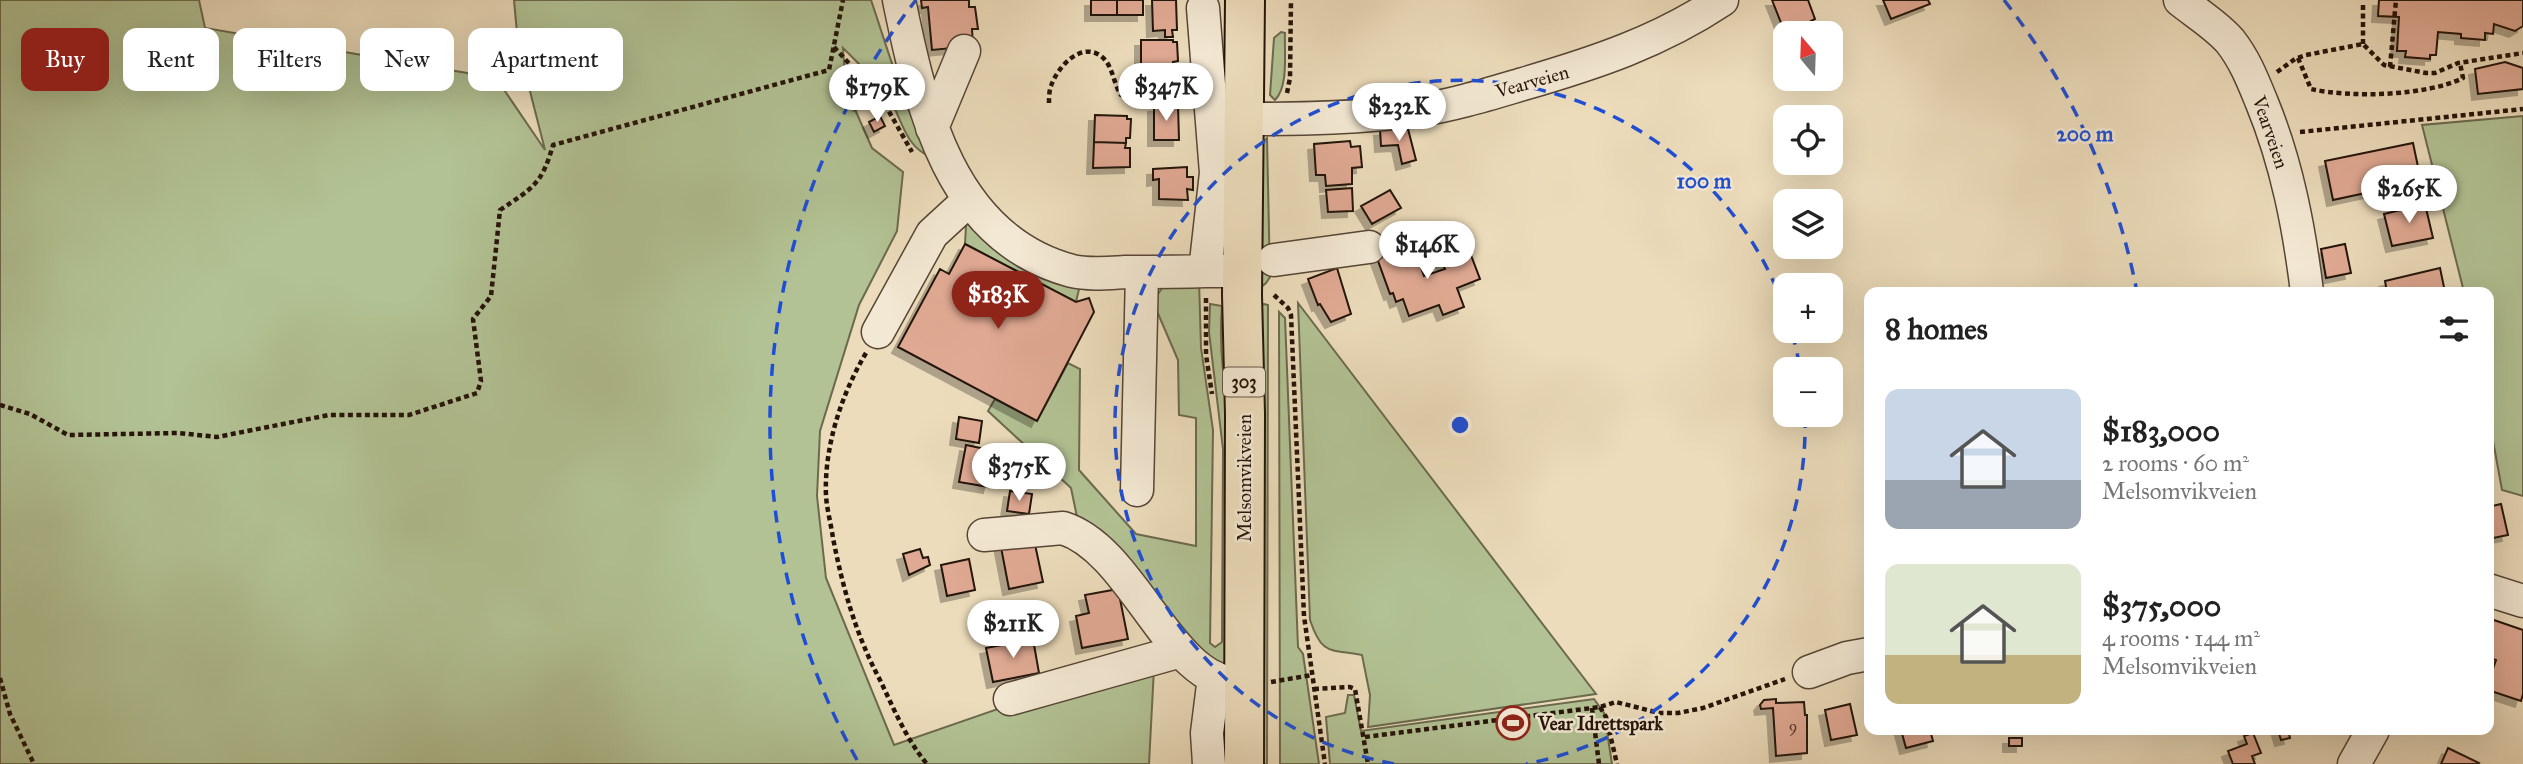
<!DOCTYPE html>
<html lang="en">
<head>
<meta charset="utf-8">
<style>
	:root { --surface:#fff; --page:#f2f2f2; --text:#222; --muted:#767676; --accent:#8f2418 }
	body { margin:0; font-family:"IM FELL Great Primer",serif; background:var(--page); color:var(--text); height:100vh; display:flex; flex-direction:column; font-size:26px; white-space:nowrap }
	* { box-sizing:border-box; margin:0 }
	p { font-size:23px; color:var(--muted) }
	.icon { flex:none; width:38px; height:38px; fill:none; stroke:currentColor; stroke-width:2; stroke-linecap:round; stroke-linejoin:round }
	.map { position:relative; flex:1; overflow:hidden }
	.side { position:absolute; left:1864px; top:287px; width:630px; height:448px; display:flex; flex-direction:column; background:var(--surface); border-radius:14px; box-shadow:0 7px 28px #0002 }
	.side>* { flex:none }
	.top-card { position:absolute; left:21px; top:28px; width:665px; height:63px; display:flex; gap:14px }
	.needle { width:46px; rotate:341deg }
	.controls { position:absolute; left:1773px; top:21px; display:grid; gap:14px }
	.controls a { display:grid; place-items:center; width:70px; height:70px; border-radius:14px; background:var(--surface); box-shadow:0 7px 28px #0002; font-size:35px }
	.price { position:absolute; translate:-50% -60px; padding:0 16px; border-radius:24px; background:#fff; color:#222; font-size:23px; line-height:46px; filter:drop-shadow(0 2px 4px #0008) }
	.price::after { content:''; position:absolute; left:50%; top:42px; width:21px; height:16px; margin-left:-10px; background:inherit; clip-path:polygon(0 0,100% 0,50% 100%) }
	.price.selected { background:var(--accent); color:#fff }
	ul { padding:0; list-style:none }
	li { display:flex; align-items:center; gap:21px; height:175px; padding:0 21px }
	li span { display:grid; place-items:center; flex:none; width:196px; height:140px; border-radius:14px; color:#555 }
	li>.icon { margin-inline-start:auto }
	span .icon { width:84px; height:84px; fill:#fffc; stroke-width:1 }
	li b { font-size:30px }
	h2 { display:flex; justify-content:space-between; align-items:center; height:84px; padding:0 21px; font-size:30px }
	.pill { padding:0 24px; border-radius:14px; background:var(--surface); box-shadow:0 7px 28px #0002; font-size:24px; line-height:63px }
	.pill.selected { background:var(--accent); color:#fff }
	.map>svg:first-child { display:block }
	.green { fill:#b2c294; stroke:#6b6a4e; stroke-width:2 }
	.building { fill:#e0a993; stroke:#241309; stroke-width:2; filter:url(#shadow) }
	.lines { fill:none; stroke-linecap:round; stroke-linejoin:round }
	.minor-casing { stroke:#564536; stroke-width:35 }
	.major-casing { stroke:#241309; stroke-width:42 }
	.path { stroke:#241309; stroke-width:4.5; stroke-dasharray:5 3.5; stroke-linecap:butt }
	.minor { stroke:#f3e8d3; stroke-width:32 }
	.major { stroke:#ecdcbb; stroke-width:38 }
	.ring { fill:none; stroke:#1d4ed8; stroke-width:3.5; stroke-dasharray:12 9 }
	.labels { text-anchor:middle; stroke-width:5; stroke-linejoin:round; paint-order:stroke }
	.number-label { font-size:16px; fill:#53382c }
	.shield { fill:#f3e8d3; stroke:#625346; stroke-width:2 }
	.shield-label { font-size:18px; font-weight:bold; fill:#241309 }
	.street-label { font-size:19px; fill:#241309; stroke:#f3e8d3 }
	.poi-label { font-size:19px; font-weight:bold; fill:#241309; stroke:#f3e8d3; text-anchor:start }
	.centre { fill:#1d4ed8; stroke:#f3e8d3; stroke-width:3.5 }
	.ring-label { font-size:21px; text-anchor:middle; font-weight:bold; fill:#1d4ed8; stroke:#f3e8d3; stroke-width:5; stroke-linejoin:round; paint-order:stroke }
</style>
</head>
<body>
<div class="map">
<svg width="2523" height="764" viewBox="0 0 2523 764">
	<defs>
		<filter id="shadow"><feDropShadow dx="-6" dy="6" stdDeviation="0" flood-color="#0004"/></filter>
	</defs>
	<rect width="100%" height="100%" fill="#ecdcbb"/>
	<filter id="stains"><feTurbulence type="fractalNoise" baseFrequency=".00286" numOctaves="4"/><feColorMatrix values="0 0 0 0 .2 0 0 0 0 .09 0 0 0 0 .02 0 0 0 .5 -.17"/></filter>
	<radialGradient id="worn" r=".72"><stop offset=".6" stop-color="#630" stop-opacity="0"/><stop offset="1" stop-color="#630" stop-opacity=".3"/></radialGradient>
	<path class="green" d="M0 0H199L205 28 496 78 545 150 518 44 514 0H871C889 53 904 108 931 157 906 147 903 123 891 101 881 85 857 62 843 48L846 89 872 148 903 172 897 231 859 305 820 431 817 496 826 578 894 745 1041 694 1154 668 1149 764H0Z
		M1281 32 1285 33C1284 52 1289 86 1275 100L1270 95 1274 38Z
		M2523 116V496L2502 490 2489 419 2488 292H2464L2422 125Z
		M1267 138 1270 277 1266 283 1260 288V145Z
		M969 223H974L1080 285 1076 302 965 244 966 225Z
		M1199 280 1201 348 1213 430 1210 643 1215 647 1222 642 1223 449 1209 332 1210 304 1222 306C1219 342 1222 374 1229 410L1231 664 1212 668 1174 629 1077 517 1071 488 988 411 995 399 1037 421 1068 363 1080 369 1079 470 1136 534 1196 546V418L1179 415 1178 360 1153 302 1162 288Z
		M1298 303 1596 694 1368 727 1370 695 1362 655C1330 649 1322 656 1310 620Z
		M1264 304 1268 305 1267 764H1256L1258 305Z
		M1279 312 1285 318 1298 647 1303 654 1319 764H1280Z
		M1348 695H1354L1361 731 1594 699 1604 713 1612 764H1330L1326 717 1345 713Z"/>
	<path class="building" d="M921 0H969V7H975L978 29H972L973 46 932 50 928 7 922 8Z
		M1091 0H1117V15H1091Z
		M1117 0H1143V15H1117Z
		M1152 0H1176L1177 30H1172L1173 37H1165V30L1153 31Z
		M1772 0H1808L1815 19 1811 21 1812 22 1785 33Z
		M1883 0H1928L1930 4 1891 19Z
		M2379 0H2523V26L2515 31 2494 24 2493 34 2485 33V40L2461 38V34L2438 32 2436 55H2430V59L2405 57 2406 51H2397L2399 17 2378 16Z
		M1141 40H1173V42H1177L1178 61 1173 62V66H1141Z
		M2505 62 2523 68V89L2478 94 2475 69Z
		M1141 66H1173V71H1177L1178 90H1173V92L1141 93Z
		M867 89 871 101 859 105 854 93Z
		M1178 105 1179 140H1154V106Z
		M1095 115 1127 116V119H1131L1130 138H1126V143L1094 142Z
		M880 116 885 126 874 132 869 122Z
		M1408 129 1416 160 1402 164 1398 145 1381 146 1380 130Z
		M1350 141 1351 147 1360 146 1362 167 1352 168V184L1326 186 1325 175H1316L1314 144Z
		M1094 142 1126 143 1125 148H1130V167L1093 168Z
		M2413 143 2421 181 2333 200 2325 161Z
		M1187 167V177H1193V190L1187 189 1188 200 1159 199V179L1153 180V169Z
		M1352 188 1353 211 1328 212 1326 190Z
		M1390 190 1401 208 1372 224 1361 206Z
		M2425 204 2433 238 2392 246 2384 214Z
		M965 244 1076 302 1089 298 1094 312 1037 421 898 347 940 269 949 274Z
		M2345 244 2351 273 2326 278 2321 249Z
		M1414 248 1424 276 1445 269 1442 262 1469 250 1480 279 1457 288 1464 307 1443 315 1439 305 1409 316 1403 299 1396 302 1393 293 1390 294 1377 258 1401 250 1402 253Z
		M1337 268 1351 314 1331 322 1320 304 1318 305 1308 279Z
		M2440 268 2445 292H2387L2385 281Z
		M959 417 982 421 979 443 956 439Z
		M966 445 995 451 993 460 1000 461 998 474 992 473 989 487 959 482Z
		M1010 491 1032 494 1029 514 1007 511Z
		M2501 504 2508 535 2488 539V507Z
		M1033 535 1043 582 1009 589 1000 542Z
		M920 549 923 558 928 557 930 565 909 575 903 554Z
		M969 559 975 590 947 596 941 565Z
		M1118 589 1128 639 1082 648 1076 616 1089 613 1085 595Z
		M2488 618 2523 630V694L2521 701 2488 690V683L2496 660 2488 657Z
		M1033 639 1039 673 993 682 986 648Z
		M1776 699V703L1804 702 1805 715H1807V753L1776 756 1773 708 1761 709 1760 705 1764 700Z
		M1850 704 1857 735 1831 740 1825 710Z
		M1901 730H1930L1933 741 1906 748Z
		M2278 730H2288L2290 738 2281 740Z
		M2253 733 2261 753 2252 756 2255 764H2233L2228 751 2247 744 2244 736Z
		M2009 738H2022V746H2009Z
		M2448 748 2479 763 2478 764H2441Z"/>
	<g class="lines">
		<defs>
			<path id="minor" d="M899 0C921 107 950 239 1072 271 1089 275 1108 273 1125 272 1152 272 1179 272 1205 271
				M2180 0C2196 13 2216 25 2230 41 2245 60 2253 81 2262 103 2287 164 2299 227 2307 292
				M1203 8 1216 173 1205 271H1227
				M1245 119C1303 119 1362 118 1420 110 1454 105 1489 94 1523 84 1595 63 1659 42 1722 0
				M932 128 964 51
				M1274 260 1369 247
				M878 332 932 234 969 200
				M1137 490 1142 272
				M984 535 1063 528C1135 551 1169 685 1242 684
				M2488 590 2523 601
				M1809 672 1847 658 1869 654
				M1010 699 1181 651
				M1209 764 1207 733 1214 677
				M2354 764 2373 730"/>
			<path id="major" d="M1244 764 1245 414 1242 295 1245 0"/>
		</defs>
		<use href="#minor" class="minor-casing"/>
		<use href="#major" class="major-casing"/>
		<path class="path" d="M2363 44V3
			M834 47 883 101 912 152
			M2298 58 2311 89C2351 98 2426 96 2463 78L2460 63
			M2390 67 2396 0
			M2277 72 2295 59 2306 55 2363 44 2384 65 2426 73H2435L2458 63 2523 53
			M1287 93 1290 78 1291 0
			M1049 103C1049 98 1049 91 1051 86 1057 68 1080 41 1101 56 1113 65 1113 83 1121 95L1158 96 1167 101H1185
			M2300 132 2523 109
			M1274 295 1288 308 1291 315 1304 616 1325 764
			M1206 298V355L1212 394
			M866 353C841 395 824 447 826 496 827 510 831 524 833 538 843 589 856 635 880 680 894 709 906 739 927 764
			M0 405 30 414 68 435 178 433 217 437 329 415H409L477 393 481 381 473 319 491 296 500 210C533 188 542 184 553 145L829 70 843 0
			M0 678 10 714 34 764
			M1271 682 1312 675
			M1314 689 1350 687 1355 689 1368 764
			M1600 707 1606 717 1617 764
			M1592 708 1599 764
			M1365 737 1600 707 1616 702 1659 713H1678L1703 708 1785 679"/>
		<use href="#minor" class="minor"/>
		<use href="#major" class="major"/>
	</g>
	<g class="ring">
		<path d="M1394 764A345 345 0 1 1 1784 307M1792 333A345 345 0 0 1 1800 368M1805 416A345 345 0 0 1 1526 764"/>
		<path d="M857 760A690 690 0 0 1 916 0M2004 0A690 690 0 0 1 2136 287"/>
	</g>
	<defs>
		<symbol id="stadium-ring" viewBox="-11 -11 22 22"><circle r="9.5" fill="#f3e8d3" stroke="#8f2418" stroke-width="1.5"/><path d="M0-5a6.5 5 0 1 0 0 10a6.5 5 0 1 0 0-10ZM-3.5-1.8h7v3.6h-7Z" fill="#8f2418"/></symbol>
	</defs>
	<g fill-rule="evenodd">
		<use href="#stadium-ring" x="1494" y="704" width="38" height="38"/>
	</g>
	<g class="labels">
		<g class="number-label">
			<text x="1793" y="732">9</text>
		</g>
		<rect class="shield" x="1223" y="367.5" width="42" height="29" rx="5"/>
		<g class="shield-label">
			<text x="1244" y="388">303</text>
		</g>
		<g class="street-label">
			<text transform="translate(1532 81) rotate(-16)" y="7">Vearveien</text>
			<text transform="translate(2271 132) rotate(71)" y="7">Vearveien</text>
			<text transform="translate(1244 478) rotate(-90)" y="7">Melsomvikveien</text>
		</g>
		<g class="poi-label">
			<text x="1538" y="730">Vear Idrettspark</text>
		</g>
	</g>
	<circle cx="1460" cy="425" r="10" class="centre"/>
	<g class="ring-label">
		<text x="2085" y="141">200 m</text>
		<text x="1704" y="188">100 m</text>
	</g>
	<rect width="100%" height="100%" filter="url(#stains)"/>
	<rect width="100%" height="100%" fill="url(#worn)"/>
</svg>
<div class="controls">
<a><svg class="needle" viewBox="-14 -14 28 28"><path d="M0-13l5 13h-10z" fill="#e53935"/><path d="M0 13l5-13h-10z" fill="#767676"/></svg></a>
<a><svg class="icon" aria-label="locate" viewBox="0 0 24 24"><circle cx="12" cy="12" r="6"/><path d="M12 2v4M12 18v4M2 12h4M18 12h4"/></svg></a>
<a><svg class="icon" aria-label="layers" viewBox="0 0 24 24"><path d="M12 4l9 5-9 5-9-5zM3 14l9 5 9-5"/></svg></a>
<a>+</a>
<a>−</a>
</div>
<b class="price" style="left:1166px;top:123px">$347K</b>
<b class="price" style="left:877px;top:124px">$179K</b>
<b class="price" style="left:1399px;top:143px">$232K</b>
<b class="price" style="left:2409px;top:225px">$265K</b>
<b class="price" style="left:1427px;top:281px">$146K</b>
<b class="price selected" style="left:998px;top:331px">$183K</b>
<b class="price" style="left:1019px;top:503px">$375K</b>
<b class="price" style="left:1013px;top:660px">$211K</b>
<div class="top-card">
<a class="pill selected">Buy</a>
<a class="pill">Rent</a>
<a class="pill">Filters</a>
<a class="pill">New</a>
<a class="pill">Apartment</a>
</div>
<section class="side">
<h2>8 homes<svg class="icon" aria-label="filters" viewBox="0 0 24 24"><path d="M4 7h16M4 17h16"/><circle cx="9" cy="7" r="2"/><circle cx="15" cy="17" r="2"/></svg></h2>
<ul>
<li><span style="background:linear-gradient(#c9d6e8 65%,#9aa5b1 0)"><svg class="icon" aria-label="home" viewBox="0 0 24 24"><path d="M3 11l9-7 9 7M6 9v11h12V9"/></svg></span><div><b>$183,000</b><p>2 rooms · 60 m²</p><p>Melsomvikveien</p></div></li>
<li><span style="background:linear-gradient(#dfe7d0 65%,#c2b280 0)"><svg class="icon" aria-label="home" viewBox="0 0 24 24"><path d="M3 11l9-7 9 7M6 9v11h12V9"/></svg></span><div><b>$375,000</b><p>4 rooms · 144 m²</p><p>Melsomvikveien</p></div></li>
</ul>
</section>
</div>
</body>
</html>
